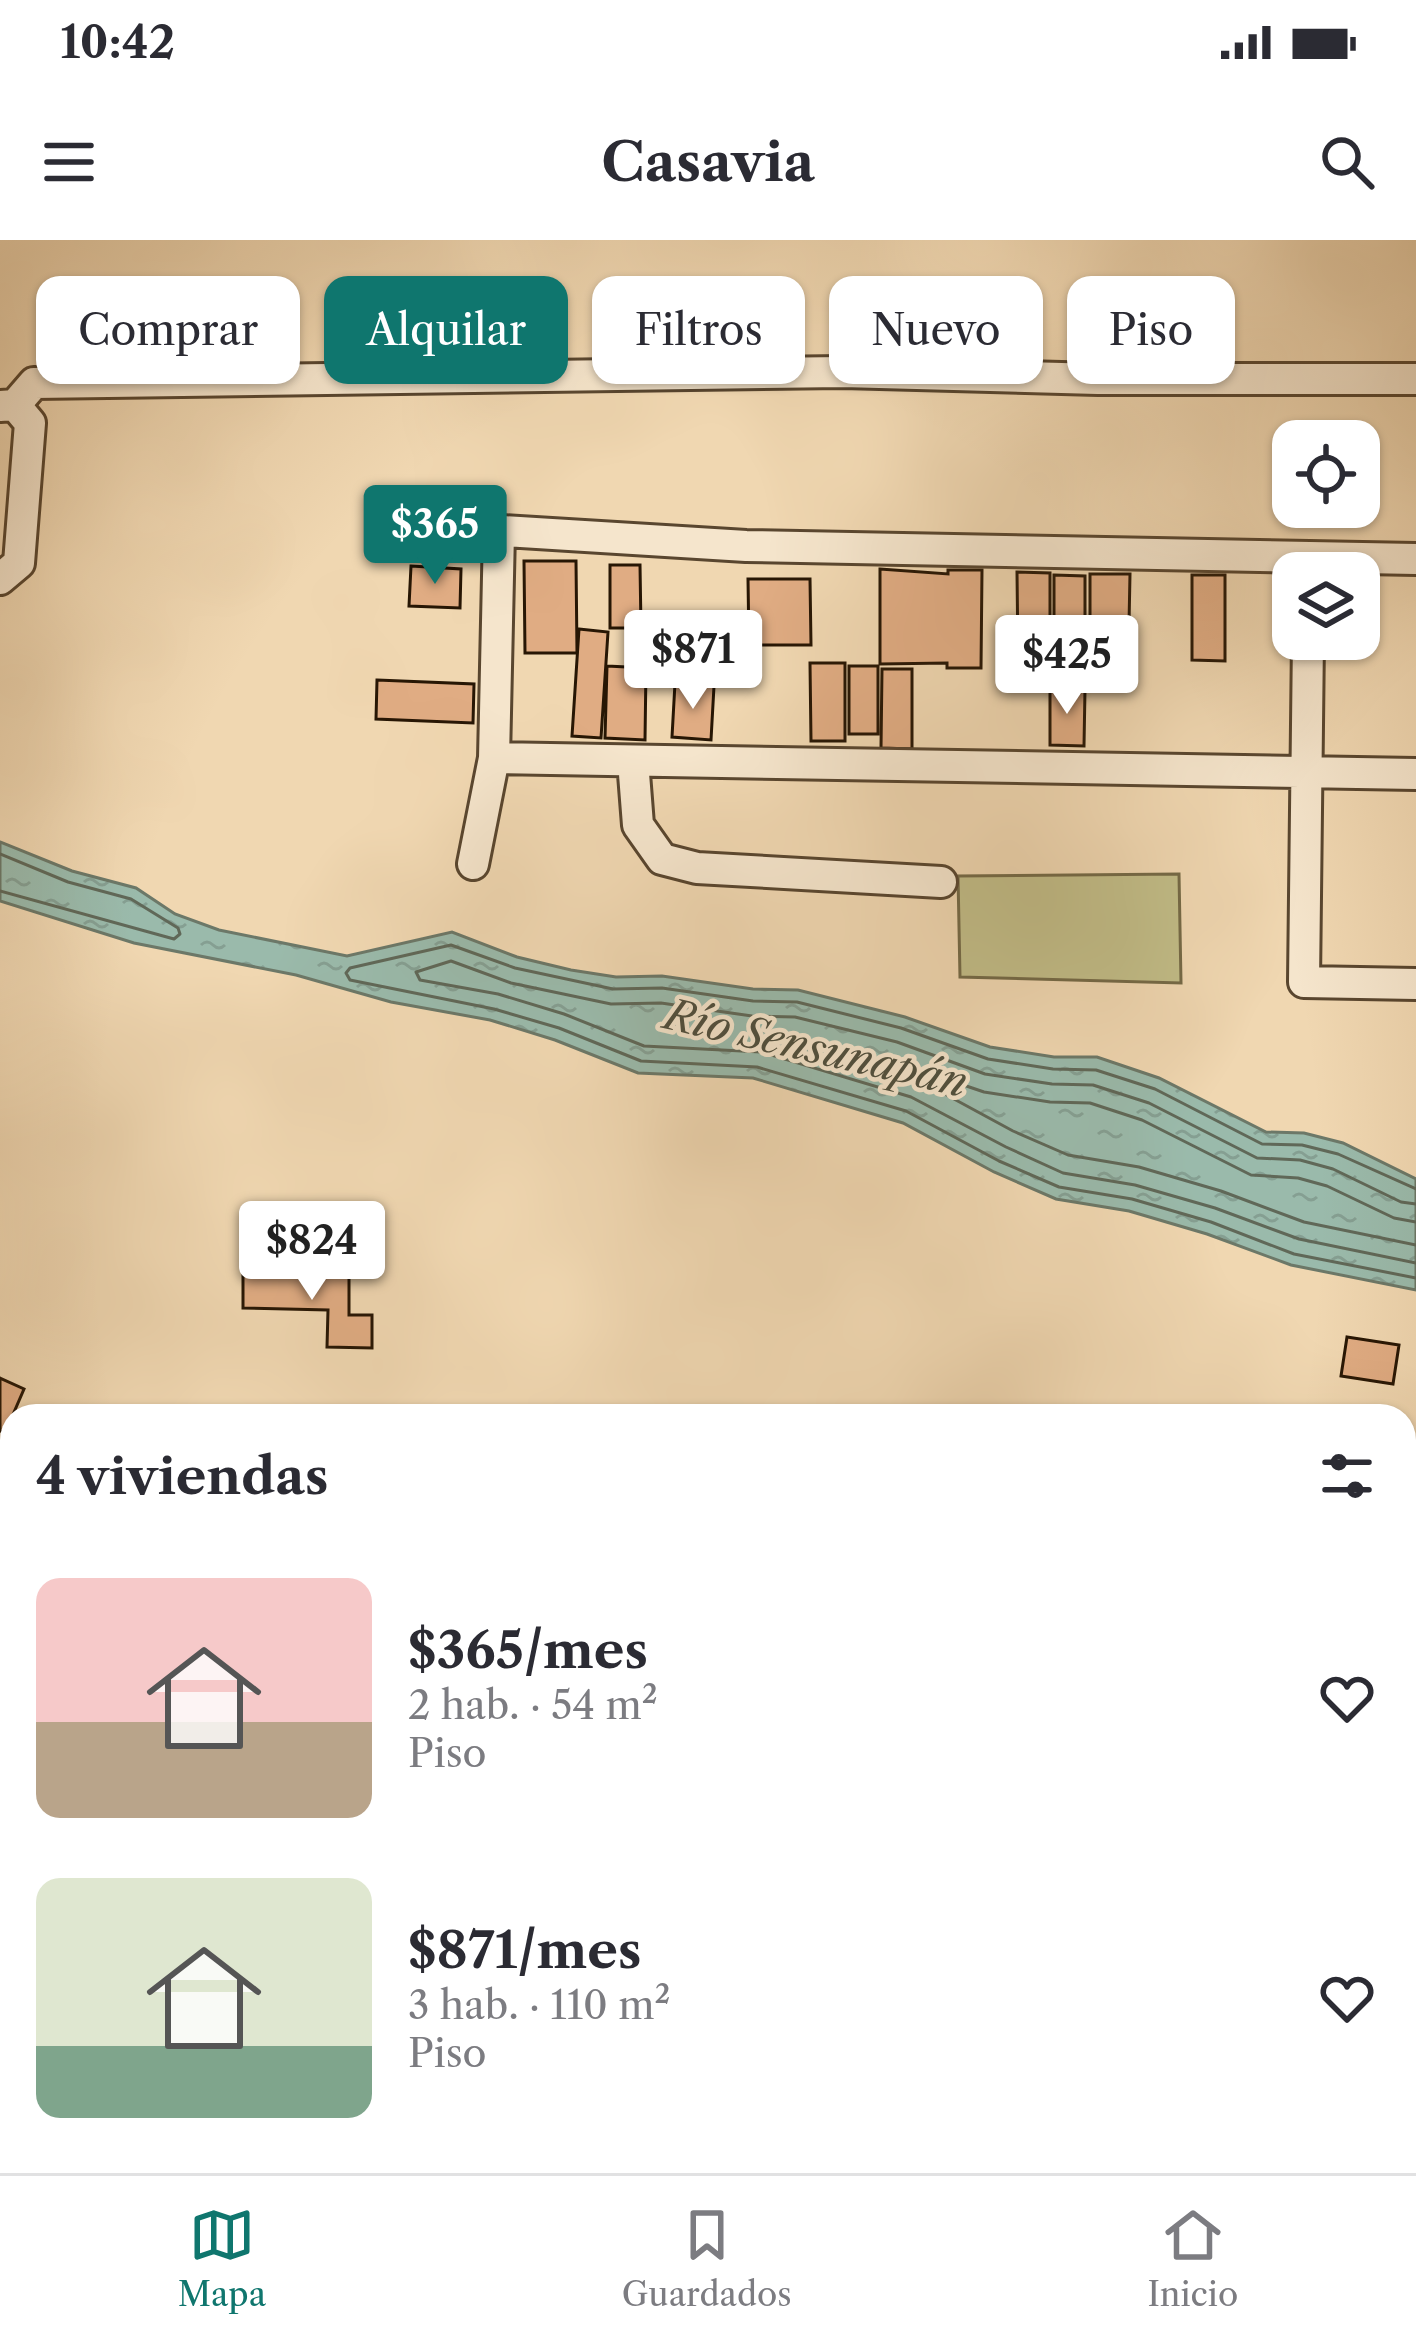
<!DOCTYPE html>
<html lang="es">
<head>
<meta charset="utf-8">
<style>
	:root { --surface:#fff; --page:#f2f2f3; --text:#2b2b33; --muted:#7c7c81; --line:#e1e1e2; --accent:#0f766e }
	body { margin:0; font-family:"Libre Caslon Text",serif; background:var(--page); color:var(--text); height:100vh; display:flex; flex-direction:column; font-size:45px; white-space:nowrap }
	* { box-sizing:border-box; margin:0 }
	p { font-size:39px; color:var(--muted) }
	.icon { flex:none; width:66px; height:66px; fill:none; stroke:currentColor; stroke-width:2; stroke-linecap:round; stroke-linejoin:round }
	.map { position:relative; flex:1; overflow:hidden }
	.details { position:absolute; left:0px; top:1164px; width:1416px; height:771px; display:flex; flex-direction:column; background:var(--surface); border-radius:36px 36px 0 0; box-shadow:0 3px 9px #0004 }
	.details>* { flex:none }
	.banner { position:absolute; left:36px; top:36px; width:1344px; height:108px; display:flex; gap:24px }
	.buttons { position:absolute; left:1272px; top:180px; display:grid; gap:24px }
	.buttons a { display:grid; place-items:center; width:108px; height:108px; border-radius:24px; background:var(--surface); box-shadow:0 3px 9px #0004; font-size:60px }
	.price { position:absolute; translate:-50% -102px; padding:0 27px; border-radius:12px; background:#fff; color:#222; font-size:39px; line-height:78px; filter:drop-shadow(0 3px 6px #0008) }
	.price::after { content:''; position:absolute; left:50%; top:72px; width:36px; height:27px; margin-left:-18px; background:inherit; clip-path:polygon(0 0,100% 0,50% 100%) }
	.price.selected { background:var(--accent); color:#fff }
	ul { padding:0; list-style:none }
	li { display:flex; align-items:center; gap:36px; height:300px; padding:0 36px }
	li span { display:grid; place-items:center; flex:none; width:336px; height:240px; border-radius:24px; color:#555 }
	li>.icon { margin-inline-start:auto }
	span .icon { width:144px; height:144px; fill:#fffc; stroke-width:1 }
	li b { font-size:51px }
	h2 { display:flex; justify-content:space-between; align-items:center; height:144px; padding:0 36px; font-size:51px }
	.chip { padding:0 42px; border-radius:24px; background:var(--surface); box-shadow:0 3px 9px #0004; font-size:42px; line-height:108px }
	.chip.selected { background:var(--accent); color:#fff }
	.status { display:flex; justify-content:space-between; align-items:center; height:84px; padding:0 60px; background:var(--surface); direction:ltr }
	.status svg { height:33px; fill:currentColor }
	header { display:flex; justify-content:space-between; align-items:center; height:156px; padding:0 36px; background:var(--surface); font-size:54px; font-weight:700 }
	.tabs { display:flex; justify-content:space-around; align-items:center; height:168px; border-top:3px solid var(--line); background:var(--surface); font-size:33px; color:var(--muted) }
	.tabs a { display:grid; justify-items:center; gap:6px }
	.tabs .selected { color:var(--accent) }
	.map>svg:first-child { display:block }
	.garden { fill:#c1bc87; stroke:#746946; stroke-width:3 }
	.water { fill:url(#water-ripples); stroke:#6c7868; stroke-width:3 }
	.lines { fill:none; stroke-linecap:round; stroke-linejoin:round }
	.shore { stroke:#606858; stroke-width:3 }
	.building { fill:#e0ac83; stroke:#271604; stroke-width:3 }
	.street-casing { stroke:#59462f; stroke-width:36 }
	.street { stroke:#f5e5cc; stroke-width:30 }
	.labels { text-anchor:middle; stroke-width:9; stroke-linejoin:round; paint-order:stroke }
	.water-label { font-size:42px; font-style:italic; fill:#4f4f3e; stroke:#f5e5cc }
</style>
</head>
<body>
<div class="status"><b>10:42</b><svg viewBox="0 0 49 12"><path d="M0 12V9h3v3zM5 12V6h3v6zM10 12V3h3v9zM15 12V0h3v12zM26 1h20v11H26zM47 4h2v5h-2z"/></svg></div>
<header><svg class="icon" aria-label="menu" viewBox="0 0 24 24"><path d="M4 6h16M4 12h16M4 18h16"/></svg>Casavia<svg class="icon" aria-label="search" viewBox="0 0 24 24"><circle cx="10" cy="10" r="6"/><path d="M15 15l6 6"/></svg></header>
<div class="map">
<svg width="1416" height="1933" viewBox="0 0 1416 1933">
	<defs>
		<pattern id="water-ripples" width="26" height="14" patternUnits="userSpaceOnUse" patternTransform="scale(3)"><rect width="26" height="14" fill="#9abaab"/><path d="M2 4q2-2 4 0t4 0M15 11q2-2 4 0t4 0" fill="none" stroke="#859f92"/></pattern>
	</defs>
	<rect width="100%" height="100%" fill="#f0d7b1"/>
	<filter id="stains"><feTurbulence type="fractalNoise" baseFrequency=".00167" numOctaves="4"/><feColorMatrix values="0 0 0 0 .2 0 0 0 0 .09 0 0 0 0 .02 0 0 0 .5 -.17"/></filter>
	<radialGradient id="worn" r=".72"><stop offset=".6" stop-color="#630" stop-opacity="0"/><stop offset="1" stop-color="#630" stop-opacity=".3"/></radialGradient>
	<path class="garden" d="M1179 634 1181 743 960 737 958 636Z"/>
	<path class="water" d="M0 602 72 631 136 648 175 674 219 690 347 716 452 692 517 717 571 730 616 737 662 736 753 749 798 750 905 777 990 807 1054 817H1097L1159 838 1266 892 1304 893 1343 903 1416 939V1050L1291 1025 1207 994 1129 971 1056 959 994 932 903 883 753 838 638 833 555 800 490 780 391 762 296 735 134 703 0 661Z"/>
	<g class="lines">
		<path class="shore" d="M0 614 68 642 131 659 178 688 180 694 174 699 0 651
			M1416 949 1338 914 1302 905 1262 904 1155 849 1096 830 1053 829 988 819 901 788 797 762 753 761 662 748 613 749 515 728 451 705 350 728 346 733 350 740 494 769 559 788 641 821 757 827 906 871 999 921 1059 947 1132 959 1211 982 1294 1014 1416 1038
			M1416 964 1401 962 1333 929 1300 920 1257 918 1149 863 1093 845 1052 844 985 834 897 802 795 777 752 776 661 763 611 764 511 743 451 721 416 732 420 740 498 754 564 774 644 806 761 812 911 857 1006 907 1063 933 1135 945 1215 968 1299 999 1416 1023
			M1416 982 1394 978 1327 946 1298 938 1251 935 1142 880 1090 863 1050 862 984 852 934 835 927 839 930 846 1013 891 1068 915 1139 927 1221 951 1304 982 1416 1005"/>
	</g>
	<path class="building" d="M524 321H576L577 413H525Z
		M610 325H640L641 388H610Z
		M411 326 461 329 460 368 409 366Z
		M880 329 948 334V330H982L981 428H947V423L880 424Z
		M1017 332 1050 333V418H1018Z
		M1090 334H1130L1129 384 1090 383Z
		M1054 335 1085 336V426H1054Z
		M1192 335H1225V421L1192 420Z
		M748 339H810L811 405H749Z
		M579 389 608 392 601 498 572 496Z
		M810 423H845V501H811Z
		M607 426 646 428 645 500 605 498Z
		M849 426H878V494H849Z
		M882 429H912V509L881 508Z
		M377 440 474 444 473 483 376 479Z
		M675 443 714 446 711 500 672 497Z
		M1050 449H1085L1084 506 1050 505Z
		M243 1033 349 1034V1075H372V1108L327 1107 328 1070 243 1068Z
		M1347 1097 1399 1105 1393 1144 1341 1136Z
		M0 1138 24 1149 5 1193 0 1191Z
		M0 1371 12 1377V1392L0 1416Z
		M0 1513 12 1519V1539L0 1564Z"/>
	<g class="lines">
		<defs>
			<path id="street" d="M0 166 15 165 34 143 843 132 1098 139H1416
				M390 284 746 306 1416 319
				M499 291 494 518 1416 534
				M0 339 19 323 30 183 15 165
				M1308 399 1304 742 1416 744
				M633 521 638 585 662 619 697 628 941 642
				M473 624 494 518
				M0 1233 12 1239
				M1404 1604 1416 1608"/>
		</defs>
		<use href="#street" class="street-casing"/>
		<use href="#street" class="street"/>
	</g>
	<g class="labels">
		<g class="water-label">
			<text transform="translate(816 808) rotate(13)" y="15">Río Sensunapán</text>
		</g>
	</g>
	<rect width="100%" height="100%" filter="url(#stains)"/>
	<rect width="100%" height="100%" fill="url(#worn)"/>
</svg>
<div class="buttons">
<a><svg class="icon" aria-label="locate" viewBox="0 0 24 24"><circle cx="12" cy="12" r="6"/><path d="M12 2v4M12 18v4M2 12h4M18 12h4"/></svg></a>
<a><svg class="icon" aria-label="layers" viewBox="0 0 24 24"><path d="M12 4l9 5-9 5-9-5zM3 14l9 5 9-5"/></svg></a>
</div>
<b class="price selected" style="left:435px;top:347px">$365</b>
<b class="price" style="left:693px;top:472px">$871</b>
<b class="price" style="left:1067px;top:477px">$425</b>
<b class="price" style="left:312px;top:1063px">$824</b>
<div class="banner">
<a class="chip">Comprar</a>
<a class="chip selected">Alquilar</a>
<a class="chip">Filtros</a>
<a class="chip">Nuevo</a>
<a class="chip">Piso</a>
</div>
<section class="details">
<h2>4 viviendas<svg class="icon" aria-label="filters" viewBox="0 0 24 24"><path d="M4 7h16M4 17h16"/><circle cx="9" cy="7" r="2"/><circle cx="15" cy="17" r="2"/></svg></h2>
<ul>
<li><span style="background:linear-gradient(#f6c9c9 60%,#b9a48a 0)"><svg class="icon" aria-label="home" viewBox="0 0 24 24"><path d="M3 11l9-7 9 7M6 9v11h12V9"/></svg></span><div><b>$365/mes</b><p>2 hab. · 54 m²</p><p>Piso</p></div><svg class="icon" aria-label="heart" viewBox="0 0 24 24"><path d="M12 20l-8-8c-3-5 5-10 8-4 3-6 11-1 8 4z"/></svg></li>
<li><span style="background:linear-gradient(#dfe7d0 70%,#7fa58c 0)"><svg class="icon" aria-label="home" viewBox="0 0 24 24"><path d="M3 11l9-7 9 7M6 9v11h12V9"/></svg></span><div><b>$871/mes</b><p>3 hab. · 110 m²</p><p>Piso</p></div><svg class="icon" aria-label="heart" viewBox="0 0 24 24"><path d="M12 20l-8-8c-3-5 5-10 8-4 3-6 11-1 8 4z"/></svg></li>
</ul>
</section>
</div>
<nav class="tabs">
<a class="selected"><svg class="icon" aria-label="map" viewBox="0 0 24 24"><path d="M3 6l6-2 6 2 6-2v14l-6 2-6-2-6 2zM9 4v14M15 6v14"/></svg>Mapa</a>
<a><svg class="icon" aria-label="saved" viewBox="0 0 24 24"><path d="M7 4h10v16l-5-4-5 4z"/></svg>Guardados</a>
<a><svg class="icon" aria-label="home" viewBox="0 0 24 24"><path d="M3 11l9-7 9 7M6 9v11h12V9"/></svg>Inicio</a>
</nav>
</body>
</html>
